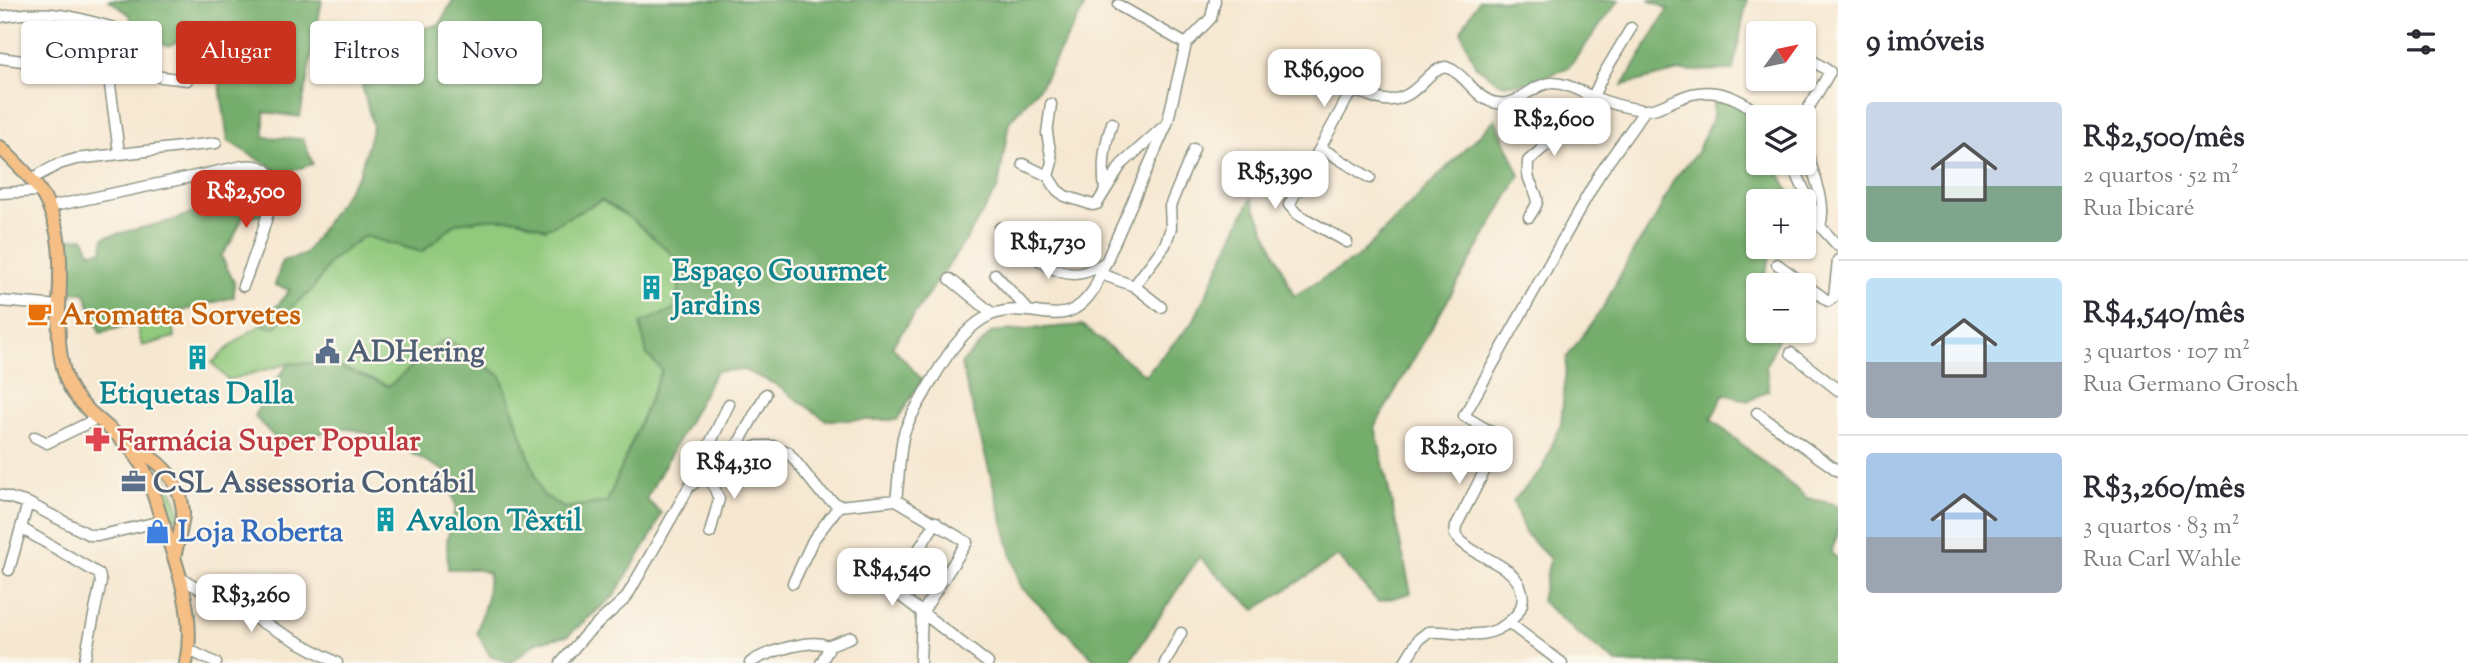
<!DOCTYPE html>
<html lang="pt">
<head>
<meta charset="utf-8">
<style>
	:root { --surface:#fff; --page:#f2f2f3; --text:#2b2b33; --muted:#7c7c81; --line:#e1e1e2; --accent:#c8321e }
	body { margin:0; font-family:"Sorts Mill Goudy",serif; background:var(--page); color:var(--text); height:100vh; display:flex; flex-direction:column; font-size:26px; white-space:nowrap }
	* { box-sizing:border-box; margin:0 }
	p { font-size:23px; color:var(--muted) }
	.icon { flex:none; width:38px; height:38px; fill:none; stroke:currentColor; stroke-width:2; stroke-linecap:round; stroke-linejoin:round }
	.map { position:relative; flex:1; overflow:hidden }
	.panel { display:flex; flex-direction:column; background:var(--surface); width:630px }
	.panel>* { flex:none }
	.guide { position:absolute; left:21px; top:21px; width:665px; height:63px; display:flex; gap:14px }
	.needle { width:46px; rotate:57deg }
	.buttons { position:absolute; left:1746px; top:21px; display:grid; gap:14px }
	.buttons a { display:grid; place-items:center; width:70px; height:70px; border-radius:7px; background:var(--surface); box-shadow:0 2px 5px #0004; font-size:35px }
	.price { position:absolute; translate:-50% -60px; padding:0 16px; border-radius:14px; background:#fff; color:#222; font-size:23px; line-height:46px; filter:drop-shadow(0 2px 4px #0008) }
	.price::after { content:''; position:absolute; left:50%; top:42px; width:21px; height:16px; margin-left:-10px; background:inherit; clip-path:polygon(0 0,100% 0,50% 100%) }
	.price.current { background:var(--accent); color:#fff }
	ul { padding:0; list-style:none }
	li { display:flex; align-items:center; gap:21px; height:175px; padding:0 28px }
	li+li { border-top:2px solid var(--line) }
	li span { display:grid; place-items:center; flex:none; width:196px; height:140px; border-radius:7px; color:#555 }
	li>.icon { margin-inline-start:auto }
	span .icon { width:84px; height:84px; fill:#fffc; stroke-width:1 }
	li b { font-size:30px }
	h2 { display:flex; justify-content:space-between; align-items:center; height:84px; padding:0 28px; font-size:30px }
	.chip { padding:0 24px; border-radius:7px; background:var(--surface); box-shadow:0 2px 5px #0004; font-size:24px; line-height:63px }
	.chip.current { background:var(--accent); color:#fff }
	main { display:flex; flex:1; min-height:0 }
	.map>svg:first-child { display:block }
	.green { fill:#91c97d; stroke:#588358; stroke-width:2 }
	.forest { fill:#74ad6c; stroke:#4a7550; stroke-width:2 }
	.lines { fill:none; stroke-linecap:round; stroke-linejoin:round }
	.minor-casing { stroke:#8a9282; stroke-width:13 }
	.major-casing { stroke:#8a9282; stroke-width:16 }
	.minor { stroke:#fff; stroke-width:10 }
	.major { stroke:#f5bf86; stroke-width:12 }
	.labels { text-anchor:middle; stroke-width:5; stroke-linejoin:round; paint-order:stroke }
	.culture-label { font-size:30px; font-weight:bold; fill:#0d838f; stroke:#fbf7ec; text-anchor:start }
	.food-label { font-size:30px; font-weight:bold; fill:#c56008; stroke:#fbf7ec; text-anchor:start }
	.service-label { font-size:30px; font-weight:bold; fill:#4e5e75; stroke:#fbf7ec; text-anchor:start }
	.health-label { font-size:30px; font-weight:bold; fill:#be3a42; stroke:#fbf7ec; text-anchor:start }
	.shop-label { font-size:30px; font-weight:bold; fill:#366cbe; stroke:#fbf7ec; text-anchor:start }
</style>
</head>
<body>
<main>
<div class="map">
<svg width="1838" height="663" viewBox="0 0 1838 663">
	<rect width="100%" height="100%" fill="#fbf7ec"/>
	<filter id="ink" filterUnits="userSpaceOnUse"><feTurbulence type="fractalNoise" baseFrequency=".0143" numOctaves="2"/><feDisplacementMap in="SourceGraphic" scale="14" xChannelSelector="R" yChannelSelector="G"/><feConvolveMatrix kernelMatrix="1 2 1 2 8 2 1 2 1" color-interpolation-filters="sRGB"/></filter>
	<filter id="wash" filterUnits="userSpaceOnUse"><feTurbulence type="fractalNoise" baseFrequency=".00686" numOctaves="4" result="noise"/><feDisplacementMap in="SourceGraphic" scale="28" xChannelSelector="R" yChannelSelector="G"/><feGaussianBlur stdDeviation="1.57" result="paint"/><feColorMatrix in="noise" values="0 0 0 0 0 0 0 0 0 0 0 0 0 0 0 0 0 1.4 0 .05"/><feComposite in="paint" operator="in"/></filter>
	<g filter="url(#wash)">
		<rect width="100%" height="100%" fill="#f6e7d0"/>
		<path class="green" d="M601 200 633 220 684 264 662 369 607 503 564 508 542 494 501 376 442 341 389 386 331 364 290 363 228 380 212 363C227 348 243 335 261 325L275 328 290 308 312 290 331 261 364 236 422 252 456 223 486 219H518L546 229Z
			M170 318 175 337 142 346 137 327Z
			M160 473 166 475 179 508V517L174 519 165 513 154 480Z"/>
		<path class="forest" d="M109 0H322L300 117 264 112V137L303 139 313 164 282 174 228 141 220 85 196 31 169 46 134 34 130 15Z
			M453 0H1088L1042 84 1009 122 998 188 964 243 892 346 922 380 897 420H826L775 384 744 370 716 371 646 499 661 513 654 531 614 596 567 636 536 642 511 663 490 656 477 632 487 597 489 573 476 569H448L447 540 456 507 445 471C421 459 369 427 343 429 321 430 304 440 286 449L254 416 273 383 290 363 331 364 389 386 442 341 449 340 501 376 542 494 564 508 607 502 662 370 647 355 640 323 676 309 683 264 633 220 602 200 546 229 518 219H486L456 223 422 252 364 236 331 261 312 290 290 308 275 328 261 325 290 290 275 285 282 261 304 255 360 172 373 126 362 86 381 40 440 24Z
			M1479 0H1619L1569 67 1532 83 1501 84 1475 65 1461 31Z
			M1649 0H1747L1733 70 1679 71 1623 85 1668 9Z
			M1713 98 1740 104 1759 134V163H1774L1794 201H1759V247H1773L1762 285H1759V331H1782L1766 366 1769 390 1749 401 1724 394 1711 419 1807 498 1838 505V533L1831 553 1838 559V663H1617L1577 633 1541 601 1550 559 1525 533 1513 501 1542 470 1561 424 1567 357 1602 309 1635 248 1653 223 1674 179 1696 154 1713 116Z
			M1495 119 1520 175 1375 426 1411 593 1378 602 1338 556 1255 610 1199 557 1129 663H1098L1020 586 961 364 992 332 1082 325 1145 375 1193 322 1251 198 1294 296 1358 257Z
			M258 187 266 196 262 216H243L233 239 221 256 234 282V297L100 333 85 293 66 292 67 239 84 238 90 252 102 251 104 237 174 220Z"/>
	</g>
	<g filter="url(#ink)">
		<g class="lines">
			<defs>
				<path id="minor" d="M1118 5 1186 44
					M0 17C46 9 70 15 114 28L118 32 108 70 119 152
					M1804 55 1830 72
					M0 58C62 67 124 72 187 80
					M1804 119 1806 112 1830 72
					M1804 137C1807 166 1829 197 1820 226
					M1321 148 1370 178
					M1792 163 1820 226 1838 246
					M1023 164 1048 176 1057 190 1065 196 1093 205 1097 204 1121 165 1163 127
					M1048 176 1052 162 1047 133 1051 104
					M31 179 59 164 76 159 216 143
					M1105 191C1102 165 1104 147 1112 123
					M0 193 40 191
					M49 207 243 166C253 165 265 165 271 176 279 195 251 265 243 286
					M1529 217C1543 197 1537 199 1529 179 1527 174 1528 167 1528 161L1550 142 1564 137 1576 127 1585 114 1603 75 1631 28
					M1000 228C1021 244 1052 280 1082 273 1091 271 1100 265 1108 261
					M1347 242 1297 214 1289 205 1348 97 1355 92C1368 92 1377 102 1391 100 1421 96 1425 70 1446 67 1467 74 1475 100 1497 103 1519 107 1531 84 1551 83 1565 82 1578 91 1591 96 1606 102 1627 108 1643 110 1655 111 1668 103 1678 99 1708 85 1738 94 1761 117
					M1777 264 1828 301 1834 297 1838 260
					M995 274 1027 309
					M1101 274 1134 286 1161 307
					M950 279 993 314
					M1134 286 1165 245 1171 228 1170 206 1194 149
					M0 301 59 306
					M1791 353 1838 390
					M1757 413 1838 471
					M35 437 47 443 98 418
					M732 455 766 394
					M708 473 719 499 710 533
					M690 485 729 404
					M0 495 28 503 90 535H102L162 521
					M896 500C899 479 899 458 903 437 906 423 915 410 922 398 938 370 961 326 993 314 1036 299 1063 336 1094 289L1167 124 1186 44 1211 18 1215 0
					M936 522 897 584 898 594 988 663
					M21 528 99 574 101 582 84 663
					M9 570 28 503
					M180 578 337 663
					M793 583 813 540 839 506
					M1509 623 1562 663
					M189 650 216 663
					M561 663 585 635 626 598 689 487 732 455 758 446H773L788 452 820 492 839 506 896 500 967 542 922 613 920 663
					M750 663C762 653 814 637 827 646L851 637
					M821 663 828 650 827 646
					M1165 663 1181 633
					M1404 663 1419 639 1428 632C1457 630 1484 644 1510 621 1515 617 1520 611 1522 604 1525 591 1518 579 1508 571 1491 558 1469 552 1455 535L1456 526 1500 441 1495 434 1464 416 1599 175 1645 110"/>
				<path id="major" d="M0 147C16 163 34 179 45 199 77 258 45 321 67 381 78 409 110 425 129 447 148 468 154 497 163 524 178 568 196 616 186 663
					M129 447C158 457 180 479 183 511 184 522 177 542 175 554"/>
			</defs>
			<use href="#minor" class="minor-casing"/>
			<use href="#major" class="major-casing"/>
			<use href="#minor" class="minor"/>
			<use href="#major" class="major"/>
		</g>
	</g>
	<defs>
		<symbol id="building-bare" viewBox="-9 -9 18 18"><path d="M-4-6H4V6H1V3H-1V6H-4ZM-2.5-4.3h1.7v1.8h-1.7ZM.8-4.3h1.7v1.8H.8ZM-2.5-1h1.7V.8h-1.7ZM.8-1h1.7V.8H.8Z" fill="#0f9aa8" stroke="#fbf7ec" stroke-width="2.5" paint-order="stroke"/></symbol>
		<symbol id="cafe-bare" viewBox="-9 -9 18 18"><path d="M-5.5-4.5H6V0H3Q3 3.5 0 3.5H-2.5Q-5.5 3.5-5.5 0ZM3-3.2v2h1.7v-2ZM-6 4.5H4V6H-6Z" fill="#e8710a" stroke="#fbf7ec" stroke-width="2.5" paint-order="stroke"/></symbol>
		<symbol id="civic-bare" viewBox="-9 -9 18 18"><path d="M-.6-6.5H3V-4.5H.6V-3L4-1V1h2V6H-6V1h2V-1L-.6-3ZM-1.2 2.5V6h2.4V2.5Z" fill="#5c6f8a" stroke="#fbf7ec" stroke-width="2.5" paint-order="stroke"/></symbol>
		<symbol id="pharmacy-bare" viewBox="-9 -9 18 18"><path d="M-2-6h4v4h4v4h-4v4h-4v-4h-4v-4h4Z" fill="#e0444e" stroke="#fbf7ec" stroke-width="2.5" paint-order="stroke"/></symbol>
		<symbol id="office-bare" viewBox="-9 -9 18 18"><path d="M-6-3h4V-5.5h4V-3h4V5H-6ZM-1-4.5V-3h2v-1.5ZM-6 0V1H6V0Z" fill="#5c6f8a" stroke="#fbf7ec" stroke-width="2.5" paint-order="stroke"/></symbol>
		<symbol id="shop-bare" viewBox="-9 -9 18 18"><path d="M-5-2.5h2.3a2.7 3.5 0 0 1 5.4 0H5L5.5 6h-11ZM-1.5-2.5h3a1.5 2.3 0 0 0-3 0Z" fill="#3f7fe0" stroke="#fbf7ec" stroke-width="2.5" paint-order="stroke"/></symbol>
	</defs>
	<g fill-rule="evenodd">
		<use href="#building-bare" x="634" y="270" width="35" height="35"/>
		<use href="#cafe-bare" x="22" y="296" width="35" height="35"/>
		<use href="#civic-bare" x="310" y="334" width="35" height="35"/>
		<use href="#building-bare" x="180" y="340" width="35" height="35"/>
		<use href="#pharmacy-bare" x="80" y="422" width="35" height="35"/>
		<use href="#office-bare" x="116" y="464" width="35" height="35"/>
		<use href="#building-bare" x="368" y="502" width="35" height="35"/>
		<use href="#shop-bare" x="140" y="514" width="35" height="35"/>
	</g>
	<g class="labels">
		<g class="culture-label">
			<text x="672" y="280">Espaço Gourmet<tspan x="672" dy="34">Jardins</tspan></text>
			<text x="197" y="403" text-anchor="middle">Etiquetas Dalla</text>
			<text x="406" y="530">Avalon Têxtil</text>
		</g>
		<g class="food-label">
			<text x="60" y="324">Aromatta Sorvetes</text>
		</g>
		<g class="service-label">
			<text x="347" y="361">ADHering</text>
			<text x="153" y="492">CSL Assessoria Contábil</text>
		</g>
		<g class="health-label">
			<text x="117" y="450">Farmácia Super Popular</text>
		</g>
		<g class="shop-label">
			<text x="178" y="541">Loja Roberta</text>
		</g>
	</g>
</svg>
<div class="buttons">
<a><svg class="needle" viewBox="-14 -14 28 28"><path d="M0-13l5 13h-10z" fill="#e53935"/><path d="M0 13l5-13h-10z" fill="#7c7c81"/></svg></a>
<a><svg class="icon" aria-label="layers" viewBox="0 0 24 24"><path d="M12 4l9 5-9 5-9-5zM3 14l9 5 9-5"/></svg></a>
<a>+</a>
<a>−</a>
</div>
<b class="price" style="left:1324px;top:109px">R$6,900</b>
<b class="price" style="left:1554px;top:158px">R$2,600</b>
<b class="price" style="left:1275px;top:211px">R$5,390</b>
<b class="price current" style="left:246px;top:230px">R$2,500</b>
<b class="price" style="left:1048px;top:281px">R$1,730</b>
<b class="price" style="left:1459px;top:486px">R$2,010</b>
<b class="price" style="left:734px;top:501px">R$4,310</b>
<b class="price" style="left:892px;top:608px">R$4,540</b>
<b class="price" style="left:251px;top:634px">R$3,260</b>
<div class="guide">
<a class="chip">Comprar</a>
<a class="chip current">Alugar</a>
<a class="chip">Filtros</a>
<a class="chip">Novo</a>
</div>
</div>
<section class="panel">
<h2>9 imóveis<svg class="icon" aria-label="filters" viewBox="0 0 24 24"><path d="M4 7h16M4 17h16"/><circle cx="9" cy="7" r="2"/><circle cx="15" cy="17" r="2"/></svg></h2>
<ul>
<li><span style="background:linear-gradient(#c9d6e8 60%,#7fa58c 0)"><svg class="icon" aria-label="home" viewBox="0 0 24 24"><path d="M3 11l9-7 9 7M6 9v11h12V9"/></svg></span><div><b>R$2,500/mês</b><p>2 quartos · 52 m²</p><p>Rua Ibicaré</p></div></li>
<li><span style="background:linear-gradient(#bfe0f5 60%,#9aa5b1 0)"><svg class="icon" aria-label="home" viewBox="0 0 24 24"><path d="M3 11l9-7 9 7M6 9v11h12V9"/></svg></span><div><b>R$4,540/mês</b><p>3 quartos · 107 m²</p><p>Rua Germano Grosch</p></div></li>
<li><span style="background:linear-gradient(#a9c7e8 60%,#9aa5b1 0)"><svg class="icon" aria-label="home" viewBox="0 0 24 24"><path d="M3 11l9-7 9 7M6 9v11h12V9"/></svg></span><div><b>R$3,260/mês</b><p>3 quartos · 83 m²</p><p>Rua Carl Wahle</p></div></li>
</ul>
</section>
</main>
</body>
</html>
